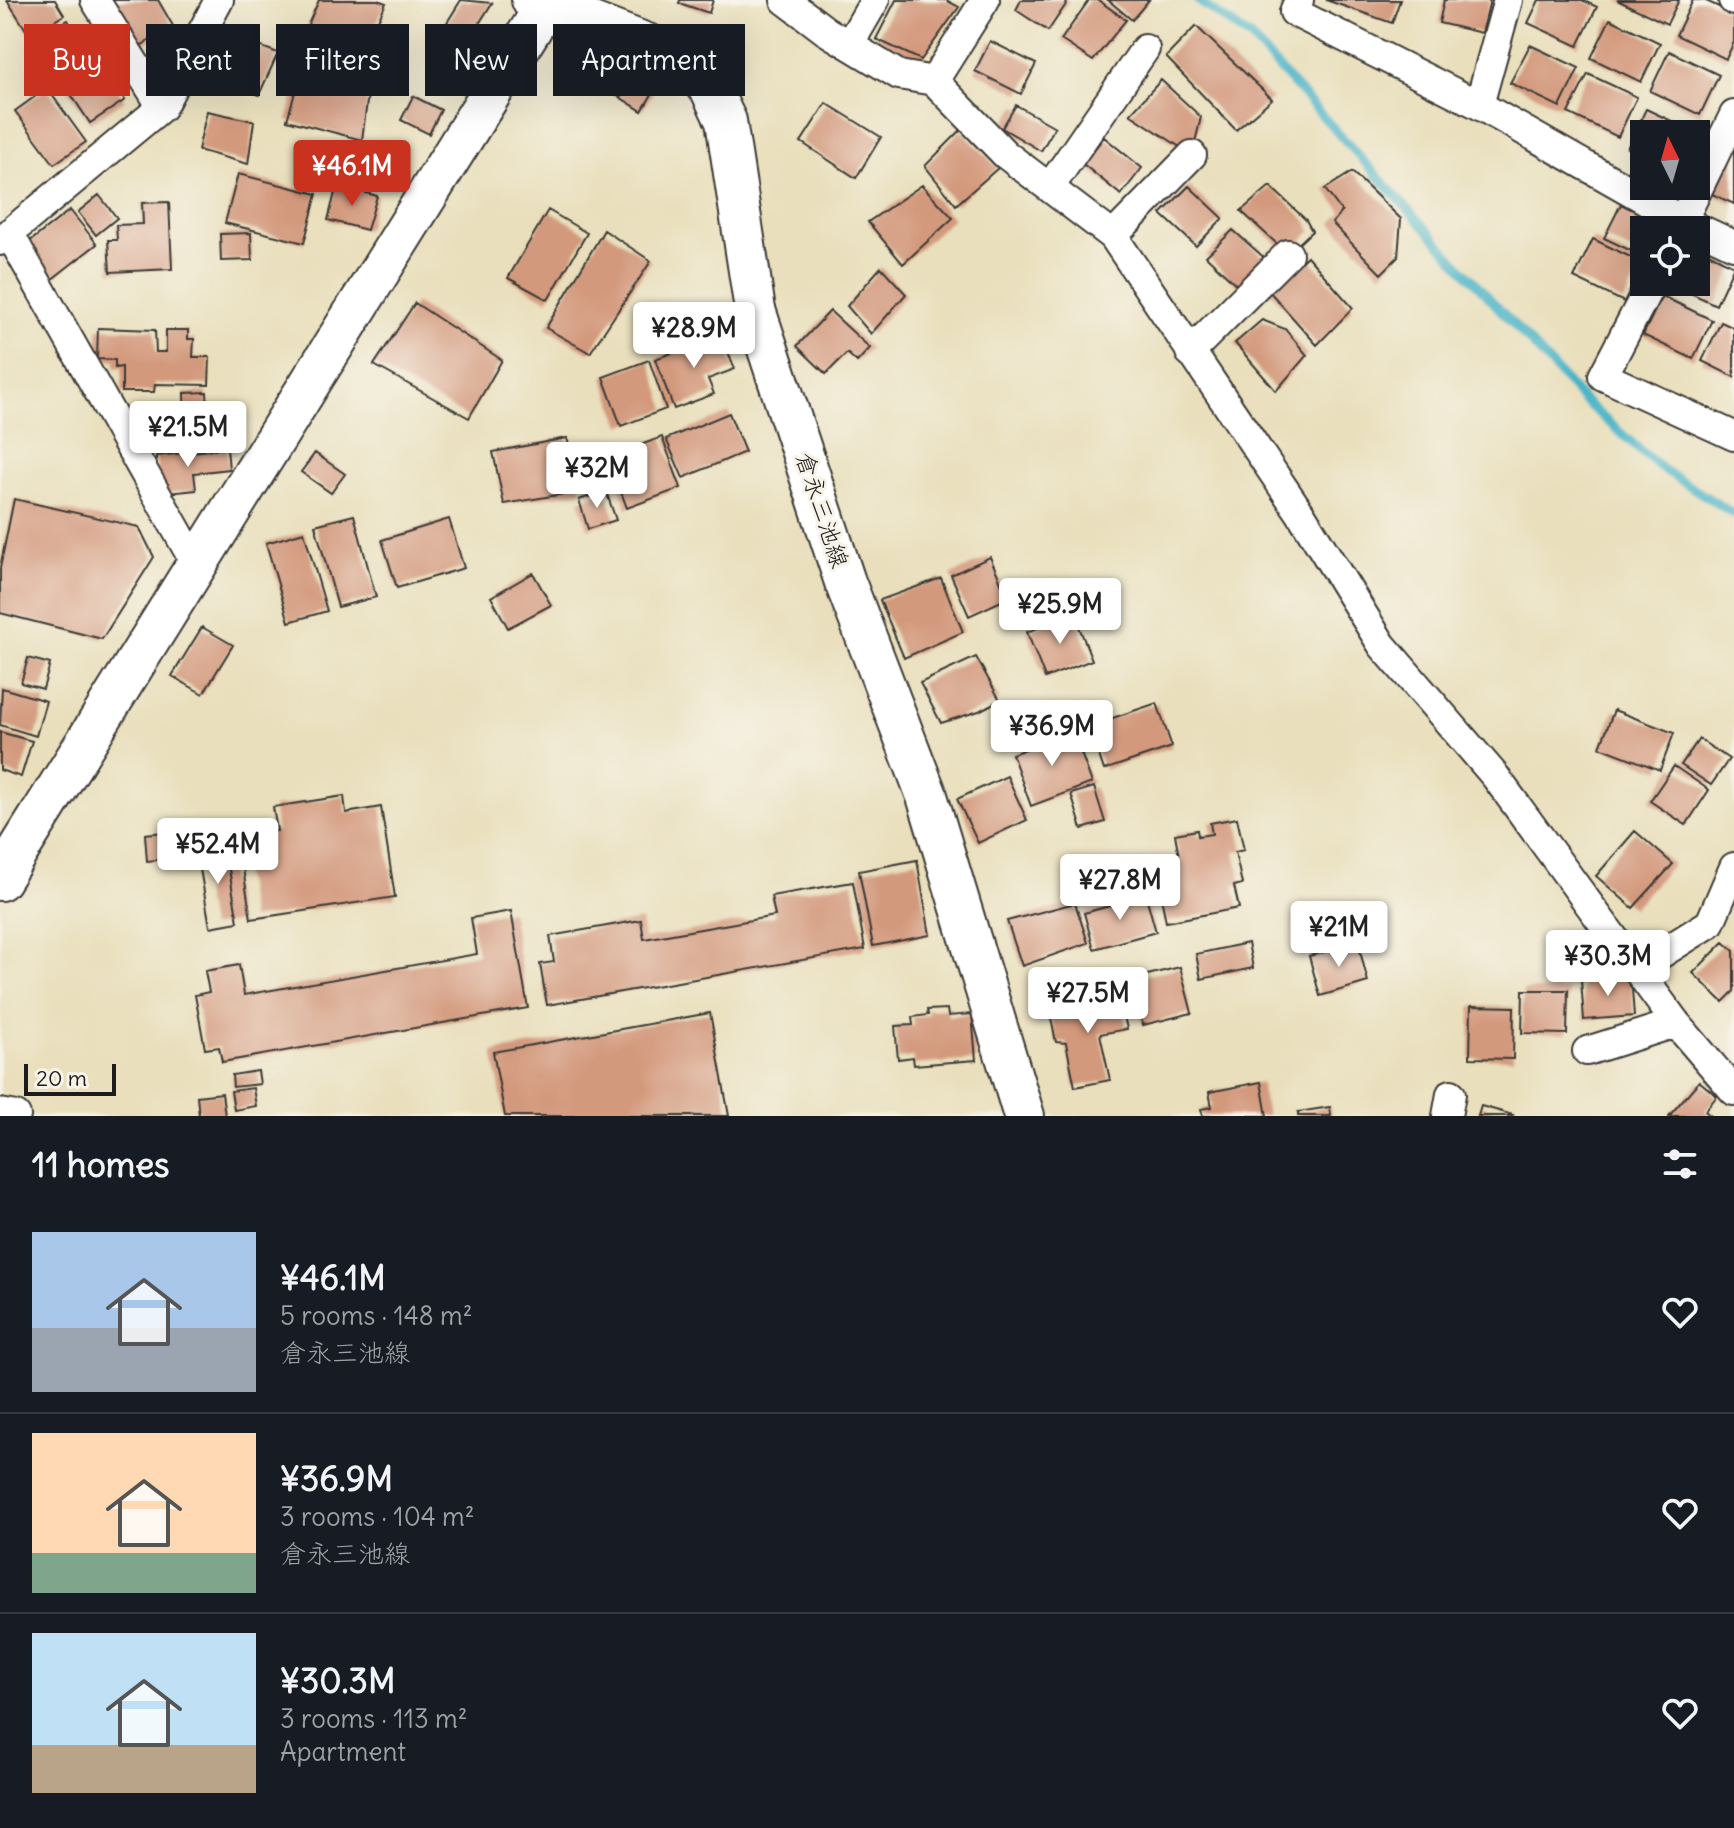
<!DOCTYPE html>
<html lang="en">
<head>
<meta charset="utf-8">
<style>
	:root { --surface:#171b24; --page:#242831; --text:#f1f3f6; --muted:#9ea1a6; --line:#363941; --accent:#c8321e }
	body { margin:0; font-family:Delius,"Klee One",sans-serif; background:var(--page); color:var(--text); height:100vh; display:flex; flex-direction:column; font-size:30px; white-space:nowrap }
	* { box-sizing:border-box; margin:0 }
	p { font-size:26px; color:var(--muted) }
	.icon { flex:none; width:44px; height:44px; fill:none; stroke:currentColor; stroke-width:2; stroke-linecap:round; stroke-linejoin:round }
	.map { position:relative; height:1116px; overflow:hidden }
	.panel { display:flex; flex-direction:column; background:var(--surface); flex:1 }
	.panel>* { flex:none }
	.hud { position:absolute; left:24px; top:24px; width:800px; height:72px; display:flex; gap:16px }
	.needle { width:52px; rotate:355deg }
	.controls { position:absolute; left:1630px; top:120px; display:grid; gap:16px }
	.controls a { display:grid; place-items:center; width:80px; height:80px; border-radius:0px; background:var(--surface); box-shadow:0 8px 32px #0002; font-size:40px }
	.scale { position:absolute; left:24px; bottom:20px; width:92px; box-sizing:border-box; padding-left:8px; border:4px solid #1c1c1c; border-top:0; font-size:22px; line-height:28px; white-space:nowrap; color:#1c1c1c; -webkit-text-stroke:6px #f7f3e8; paint-order:stroke }
	.price { position:absolute; translate:-50% -68px; padding:0 18px; border-radius:8px; background:#fff; color:#222; font-size:26px; line-height:52px; filter:drop-shadow(0 2px 4px #0008) }
	.price::after { content:''; position:absolute; left:50%; top:48px; width:24px; height:18px; margin-left:-12px; background:inherit; clip-path:polygon(0 0,100% 0,50% 100%) }
	.price.selected { background:var(--accent); color:#fff }
	ul { padding:0; list-style:none }
	li { display:flex; align-items:center; gap:24px; height:200px; padding:0 32px }
	li+li { border-top:2px solid var(--line) }
	li span { display:grid; place-items:center; flex:none; width:224px; height:160px; border-radius:0px; color:#555 }
	li>.icon { margin-inline-start:auto }
	span .icon { width:96px; height:96px; fill:#fffc; stroke-width:1 }
	li b { font-size:34px }
	h2 { display:flex; justify-content:space-between; align-items:center; height:96px; padding:0 32px; font-size:34px }
	.pill { padding:0 28px; border-radius:0px; background:var(--surface); box-shadow:0 8px 32px #0002; font-size:28px; line-height:72px }
	.pill.selected { background:var(--accent); color:#fff }
	.map>svg:first-child { display:block }
	.lines { fill:none; stroke-linecap:round; stroke-linejoin:round }
	.stream { stroke:#49b4c7; stroke-width:9 }
	.building { fill:#d3997d }
	.street-casing { stroke:#3b3934; stroke-width:32 }
	.secondary-casing { stroke:#3b3934; stroke-width:44 }
	.street { stroke:#fff; stroke-width:28 }
	.secondary { stroke:#fff; stroke-width:40 }
	.labels { text-anchor:middle; stroke-width:6; stroke-linejoin:round; paint-order:stroke }
	.street-label { font-size:24px; fill:#1c1c1c; stroke:#f7f3e8 }
</style>
</head>
<body>
<div class="map">
<svg width="1734" height="1116" viewBox="0 0 1734 1116">
	<rect width="100%" height="100%" fill="#f7f3e8"/>
	<filter id="ink" filterUnits="userSpaceOnUse"><feTurbulence type="fractalNoise" baseFrequency=".0125" numOctaves="2"/><feDisplacementMap in="SourceGraphic" scale="16" xChannelSelector="R" yChannelSelector="G"/><feConvolveMatrix kernelMatrix="1 2 1 2 8 2 1 2 1" color-interpolation-filters="sRGB"/></filter>
	<filter id="wash" filterUnits="userSpaceOnUse"><feTurbulence type="fractalNoise" baseFrequency=".006" numOctaves="4" result="noise"/><feDisplacementMap in="SourceGraphic" scale="32" xChannelSelector="R" yChannelSelector="G"/><feGaussianBlur stdDeviation="1.8" result="paint"/><feColorMatrix in="noise" values="0 0 0 0 0 0 0 0 0 0 0 0 0 0 0 0 0 1.4 0 .05"/><feComposite in="paint" operator="in"/></filter>
	<g filter="url(#wash)">
		<rect width="100%" height="100%" fill="#e9dfbc"/>
		<g class="lines">
			<path class="stream" d="M1197 0 1250 37 1583 400 1661 468 1734 514"/>
		</g>
		<g id="blocks">
			<path class="building" d="M7 0H55L64 15 30 36Z
				M107 0H158L173 26 137 48Z
				M319 0H378L386 3 350 81 294 56Z
				M461 0 492 3 467 43 443 29Z
				M680 0H713L709 13 679 3Z
				M896 0H946L959 7 921 60 876 39Z
				M1021 0H1069L1048 31 1016 10Z
				M1089 0H1098L1126 20 1093 61 1061 40Z
				M1108 0H1149L1132 20Z
				M1326 0H1400L1392 23Z
				M1444 0H1490L1482 33 1439 23Z
				M1539 0H1582L1597 7 1578 46 1528 23Z
				M1617 0H1679L1667 24Z
				M1693 0H1704L1734 14V42L1726 59 1676 35Z
				M1610 19 1660 43 1641 82 1591 58Z
				M68 20 88 58 50 78 30 39Z
				M1196 26 1272 99 1236 130 1166 57Z
				M596 31 629 51 621 62 658 84 642 111 605 88 601 95 568 75Z
				M235 37 278 53 259 95 220 78Z
				M990 41 1036 64 1021 94 975 71Z
				M1530 45 1579 68 1560 107 1510 83Z
				M1669 51 1719 75 1700 115 1650 91Z
				M99 62 125 100 90 123 64 84Z
				M1588 74 1637 97 1618 137 1568 113Z
				M300 75 368 94 362 140 287 120Z
				M1161 80 1201 117 1192 155 1130 114Z
				M47 88 86 142 54 164 15 111Z
				M413 96 441 110 429 134 401 120Z
				M826 103 881 137 856 178 801 142Z
				M1016 105 1055 127 1041 151 1002 128Z
				M1646 109 1699 134H1644V156L1627 148Z
				M207 111 254 121 248 164 198 150Z
				M961 130 998 168 956 205 925 166Z
				M1104 137 1142 168 1121 195 1083 164Z
				M1734 145V204L1712 194Z
				M1352 172 1401 219 1398 257 1381 274 1332 223 1342 212 1325 189Z
				M238 174 317 194 304 243 225 223Z
				M337 185 377 196 367 230 328 220Z
				M922 185 953 218 903 264 868 222Z
				M1189 186 1223 218 1196 246 1161 214Z
				M1270 186 1306 220 1312 231 1288 254 1241 211Z
				M99 195 117 218 96 235 78 212Z
				M169 202 172 269 110 272 108 240H117L116 225 143 224 142 203Z
				M1621 204 1660 223 1657 230H1644V257L1604 238Z
				M70 210 97 244 51 280 28 243Z
				M548 210 587 233 548 300 508 278Z
				M604 230 651 261 590 353 546 328Z
				M1233 230 1269 262 1241 289 1206 256Z
				M251 233 252 260 221 261 220 234Z
				M1593 239 1643 263 1624 302 1574 278Z
				M1696 247 1734 266 1716 305 1667 282H1696Z
				M1307 256 1353 308 1317 345 1269 291Z
				M881 267 906 294 871 334 847 306Z
				M1662 296 1712 320 1693 359 1643 335Z
				M415 303 502 360 469 418 374 365Z
				M830 311 870 348 857 362 847 353 826 374 797 346Z
				M1262 320 1285 329 1307 355 1276 391 1235 343Z
				M1721 322 1734 328V377L1702 361Z
				M98 328 155 330 156 352H166V330H188V339H194L193 357H210L209 385 155 384 154 392H122V367L115 368V360L97 359Z
				M721 335 735 369 708 379 714 394 674 409 655 359Z
				M649 360 666 409 621 426 603 377Z
				M207 392 209 428 185 429 184 393Z
				M729 413 745 452 683 478 666 439Z
				M662 437 681 488 627 508 608 457Z
				M567 438 582 491 504 504 493 452Z
				M227 448 229 469 194 473 196 490 159 494 156 456Z
				M315 453 345 474 331 493 301 472Z
				M606 491 616 520 588 529 579 500Z
				M14 499 139 527 154 557 102 639 0 613V568Z
				M354 515 376 597 338 607 315 525Z
				M449 519 464 568 397 588 382 540Z
				M304 532 327 611 289 622 266 543Z
				M990 557 1008 598 969 616 951 575Z
				M533 573 551 605 508 628 491 597Z
				M941 578 963 632 904 658 880 600Z
				M1074 614 1092 660 1045 678 1027 632Z
				M202 627 233 645 203 694 172 676Z
				M976 657 1000 700 979 711 941 723 920 683Z
				M28 658 50 664 43 689 21 683Z
				M2 688 46 701 36 736 0 725Z
				M1157 703 1172 747 1104 770 1089 726Z
				M1614 710 1674 733 1660 770 1600 747Z
				M1073 731 1092 783 1031 806 1012 754Z
				M0 732 32 741 21 777 0 770Z
				M1699 739 1729 759 1711 785 1681 765Z
				M1674 766 1709 790 1686 825 1650 801Z
				M1007 776 1027 820 978 843 957 799Z
				M1094 787 1105 822 1082 829 1071 794Z
				M344 796 346 813 381 807 395 897 251 919 238 837 277 831 273 807Z
				M1237 818 1244 850 1235 852 1242 884 1234 886 1239 908 1166 922 1155 867 1180 862 1175 834 1197 830 1198 836 1212 834 1210 823Z
				M175 831 177 858 147 861 145 834Z
				M1635 831 1673 864 1633 908 1596 876Z
				M225 846 238 922 210 927 197 851Z
				M917 860 930 935 873 946 859 871Z
				M1149 866 1154 890 1127 897 1121 873Z
				M853 882 865 949 547 1005 540 964 554 962 550 936 641 920 644 939 775 916 771 896Z
				M1146 896 1156 932 1094 949 1084 913Z
				M1075 903 1088 943 1022 966 1007 921Z
				M511 911 528 1008 222 1062 219 1047 205 1049 195 995 209 992 205 971 239 965 244 995 477 954 471 918Z
				M1724 942 1734 951V991L1723 1002 1693 973Z
				M1248 943 1253 968 1201 979 1196 954Z
				M1358 943 1368 982 1320 996 1309 956Z
				M1180 967 1192 1013 1143 1025 1131 979Z
				M1631 976 1634 1016 1584 1020 1581 980Z
				M1523 990H1568L1567 1034 1522 1033Z
				M1119 994 1127 1029 1100 1034 1110 1080 1075 1087 1066 1043 1056 1042 1049 1009Z
				M1471 1006 1514 1007 1513 1059 1470 1058Z
				M947 1009 948 1016 972 1014 976 1060 914 1065 913 1057 898 1059 895 1026 913 1025 912 1017 928 1015 927 1010Z
				M710 1013 729 1116H505L493 1052Z
				M258 1071 260 1084 233 1087 232 1075Z
				M1699 1081 1717 1096 1705 1111 1711 1116H1669Z
				M1261 1082 1267 1116H1203L1201 1109 1212 1107 1209 1092Z
				M253 1088 256 1106 234 1110 231 1091Z
				M222 1093 225 1116H199L197 1096Z
				M1481 1106 1513 1115 1512 1116H1478Z
				M1330 1107 1331 1116H1298V1112Z"/>
		</g>
	</g>
	<g filter="url(#ink)">
		<use href="#blocks" fill-opacity="0" stroke="#3b3934" stroke-width="2"/>
		<g class="lines">
			<defs>
				<path id="street" d="M95 0 162 107
					M785 0 826 31 899 75 934 81 1005 154 1113 236 1301 514 1382 645 1495 776 1676 1023 1734 1091
					M1299 0 1294 12 1479 105
					M1508 0 1479 105 1683 221 1734 245
					M1733 0 1734 1
					M849 45 875 0
					M934 81 985 0
					M1050 187 1145 49
					M1678 230 1734 115
					M9 233 197 566
					M1113 236 1192 155
					M0 241 162 107 219 0
					M1652 282 1603 376 1734 436
					M1190 352 1288 254
					M1637 969 1710 923 1734 867
					M1587 1051 1676 1023
					M0 1113 16 1116
					M1447 1116 1451 1094"/>
				<path id="secondary" d="M532 0 660 49 709 86 726 121 755 310 845 582 927 796 1024 1116
					M0 880 549 0"/>
			</defs>
			<use href="#street" class="street-casing"/>
			<use href="#secondary" class="secondary-casing"/>
			<use href="#street" class="street"/>
			<use href="#secondary" class="secondary"/>
		</g>
	</g>
	<g class="labels">
		<g class="street-label">
			<text transform="translate(822 510) rotate(72)" y="8">倉永三池線</text>
		</g>
	</g>
</svg>
<div class="controls">
<a><svg class="needle" viewBox="-14 -14 28 28"><path d="M0-13l5 13h-10z" fill="#e53935"/><path d="M0 13l5-13h-10z" fill="#9ea1a6"/></svg></a>
<a><svg class="icon" aria-label="locate" viewBox="0 0 24 24"><circle cx="12" cy="12" r="6"/><path d="M12 2v4M12 18v4M2 12h4M18 12h4"/></svg></a>
</div>
<div class="scale">20 m</div>
<b class="price selected" style="left:352px;top:208px">¥46.1M</b>
<b class="price" style="left:694px;top:370px">¥28.9M</b>
<b class="price" style="left:188px;top:469px">¥21.5M</b>
<b class="price" style="left:597px;top:510px">¥32M</b>
<b class="price" style="left:1060px;top:646px">¥25.9M</b>
<b class="price" style="left:1052px;top:768px">¥36.9M</b>
<b class="price" style="left:218px;top:886px">¥52.4M</b>
<b class="price" style="left:1120px;top:922px">¥27.8M</b>
<b class="price" style="left:1339px;top:969px">¥21M</b>
<b class="price" style="left:1608px;top:998px">¥30.3M</b>
<b class="price" style="left:1088px;top:1035px">¥27.5M</b>
<div class="hud">
<a class="pill selected">Buy</a>
<a class="pill">Rent</a>
<a class="pill">Filters</a>
<a class="pill">New</a>
<a class="pill">Apartment</a>
</div>
</div>
<section class="panel">
<h2>11 homes<svg class="icon" aria-label="filters" viewBox="0 0 24 24"><path d="M4 7h16M4 17h16"/><circle cx="9" cy="7" r="2"/><circle cx="15" cy="17" r="2"/></svg></h2>
<ul>
<li><span style="background:linear-gradient(#a9c7e8 60%,#9aa5b1 0)"><svg class="icon" aria-label="home" viewBox="0 0 24 24"><path d="M3 11l9-7 9 7M6 9v11h12V9"/></svg></span><div><b>¥46.1M</b><p>5 rooms · 148 m²</p><p>倉永三池線</p></div><svg class="icon" aria-label="heart" viewBox="0 0 24 24"><path d="M12 20l-8-8c-3-5 5-10 8-4 3-6 11-1 8 4z"/></svg></li>
<li><span style="background:linear-gradient(#ffd9b3 75%,#7fa58c 0)"><svg class="icon" aria-label="home" viewBox="0 0 24 24"><path d="M3 11l9-7 9 7M6 9v11h12V9"/></svg></span><div><b>¥36.9M</b><p>3 rooms · 104 m²</p><p>倉永三池線</p></div><svg class="icon" aria-label="heart" viewBox="0 0 24 24"><path d="M12 20l-8-8c-3-5 5-10 8-4 3-6 11-1 8 4z"/></svg></li>
<li><span style="background:linear-gradient(#bfe0f5 70%,#b9a48a 0)"><svg class="icon" aria-label="home" viewBox="0 0 24 24"><path d="M3 11l9-7 9 7M6 9v11h12V9"/></svg></span><div><b>¥30.3M</b><p>3 rooms · 113 m²</p><p>Apartment</p></div><svg class="icon" aria-label="heart" viewBox="0 0 24 24"><path d="M12 20l-8-8c-3-5 5-10 8-4 3-6 11-1 8 4z"/></svg></li>
</ul>
</section>
</body>
</html>
